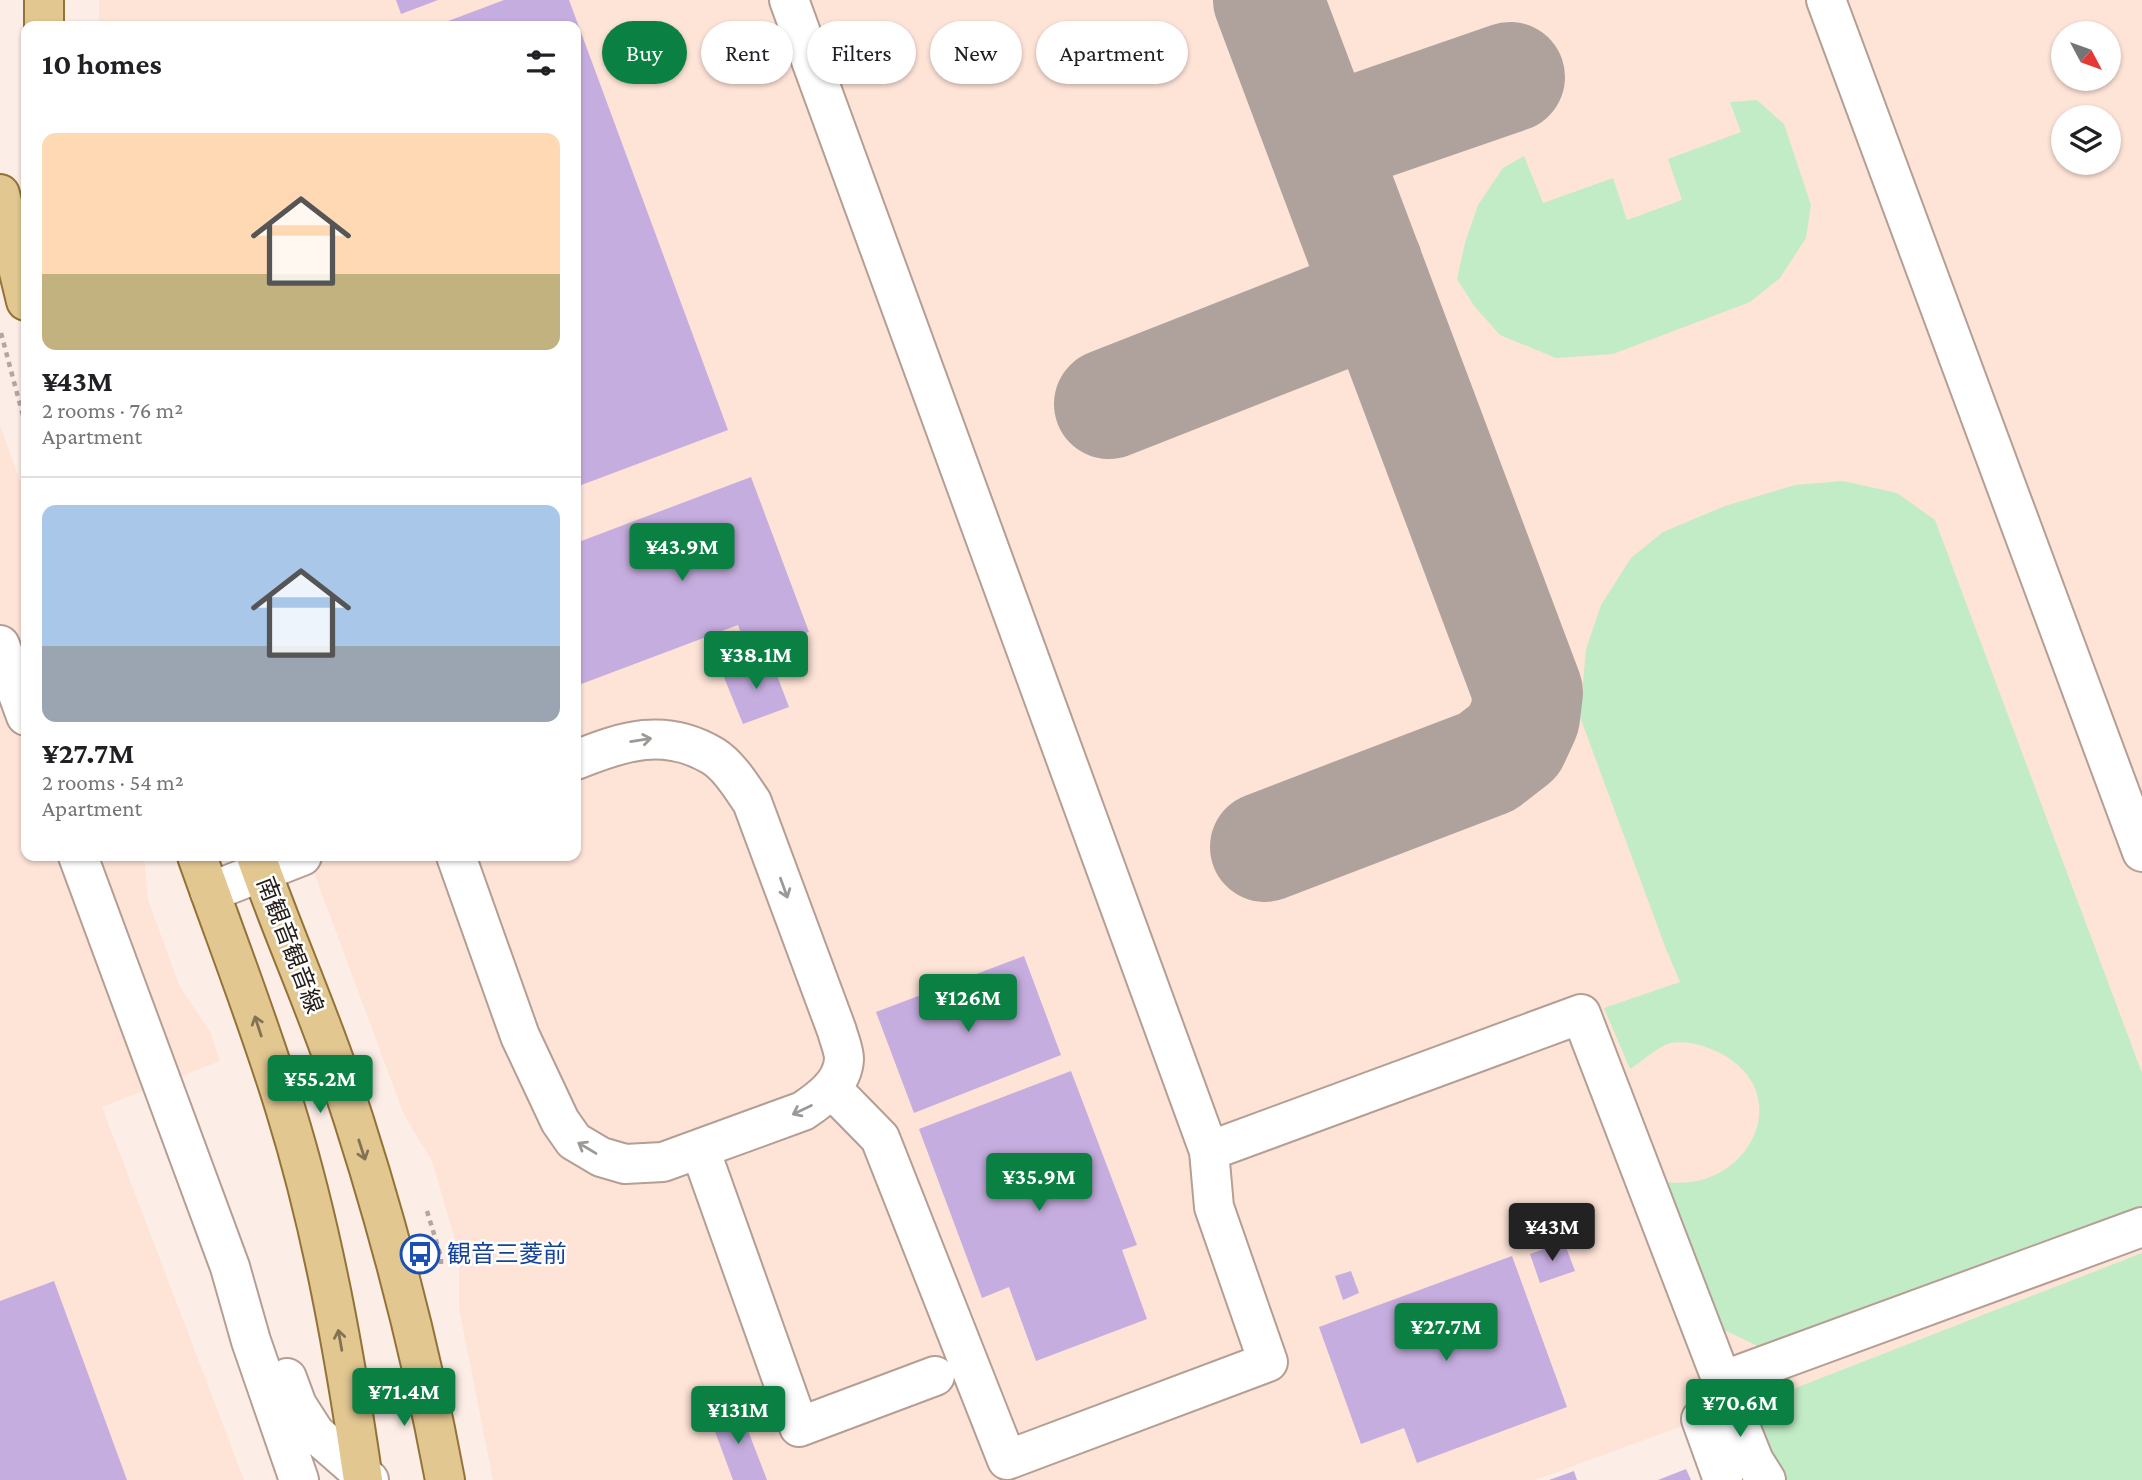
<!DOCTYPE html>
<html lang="en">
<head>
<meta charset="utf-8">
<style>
	:root { --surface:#fff; --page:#f2f2f2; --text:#202124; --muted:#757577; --line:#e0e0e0; --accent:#0b8043 }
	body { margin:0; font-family:"Crimson Pro","Noto Sans JP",serif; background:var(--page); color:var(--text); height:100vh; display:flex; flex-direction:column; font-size:26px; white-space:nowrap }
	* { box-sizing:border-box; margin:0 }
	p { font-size:23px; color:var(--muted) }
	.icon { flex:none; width:38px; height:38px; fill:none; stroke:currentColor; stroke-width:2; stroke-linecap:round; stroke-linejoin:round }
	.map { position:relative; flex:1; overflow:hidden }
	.side { position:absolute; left:21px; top:21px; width:560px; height:840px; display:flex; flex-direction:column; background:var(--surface); border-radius:14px; box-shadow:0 2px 5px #0004 }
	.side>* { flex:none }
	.top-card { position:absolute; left:602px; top:21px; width:665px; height:63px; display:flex; gap:14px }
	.needle { width:46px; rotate:131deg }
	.buttons { position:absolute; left:2051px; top:21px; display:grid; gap:14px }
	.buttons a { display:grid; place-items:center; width:70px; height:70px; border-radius:50%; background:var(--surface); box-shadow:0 2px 5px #0004; font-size:35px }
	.price { position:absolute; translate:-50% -60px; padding:0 16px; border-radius:7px; background:var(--accent); color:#fff; font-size:23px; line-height:46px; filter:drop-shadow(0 2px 4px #0008) }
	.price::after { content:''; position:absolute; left:50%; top:42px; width:21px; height:16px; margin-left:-10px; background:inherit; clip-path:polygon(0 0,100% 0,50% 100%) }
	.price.selected { background:#222; color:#fff }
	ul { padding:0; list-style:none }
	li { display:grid; align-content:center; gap:14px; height:371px; padding:0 21px }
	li+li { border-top:2px solid var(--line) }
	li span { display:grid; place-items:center; height:217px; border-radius:14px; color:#555 }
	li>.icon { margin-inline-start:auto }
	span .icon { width:126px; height:126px; fill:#fffc; stroke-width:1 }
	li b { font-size:30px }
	h2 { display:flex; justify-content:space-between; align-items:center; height:84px; padding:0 21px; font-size:30px }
	.pill { padding:0 24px; border-radius:32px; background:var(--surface); box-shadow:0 2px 5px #0004; font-size:24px; line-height:63px }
	.pill.selected { background:var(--accent); color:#fff }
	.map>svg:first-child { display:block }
	.built { fill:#fee3d7; fill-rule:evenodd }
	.green { fill:#c2ecc5 }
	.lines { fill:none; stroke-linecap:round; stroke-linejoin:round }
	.taxiway { stroke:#afa29c; stroke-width:110 }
	.building { fill:#c6addf }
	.minor-casing { stroke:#b59e93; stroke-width:42 }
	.major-casing { stroke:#937337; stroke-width:42 }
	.path { stroke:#b3a6a0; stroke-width:4.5; stroke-dasharray:5 5; stroke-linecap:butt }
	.minor { stroke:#fff; stroke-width:38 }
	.major { stroke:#e2c791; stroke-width:38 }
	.oneway { stroke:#9d9997 }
	.oneway2 { stroke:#847254 }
	.labels { text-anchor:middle; stroke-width:5; stroke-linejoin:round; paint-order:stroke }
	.street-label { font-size:24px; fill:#261d18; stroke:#fff }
	.transit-label { font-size:24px; fill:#164399; stroke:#fff; text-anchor:start }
</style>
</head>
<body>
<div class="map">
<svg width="2142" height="1480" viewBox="0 0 2142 1480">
	<rect width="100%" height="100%" fill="#fcede6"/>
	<path class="built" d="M99 0H2142V1253L1749 1406 1701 1419 1535 1480H493L459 1308V1253L432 1161 404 1115 308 856H576V26H99ZM2063 33H2109V79H2063ZM2063 117H2109V163H2063Z
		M0 426 26 497V856H144L148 900 180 987 210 1032 220 1061 102 1107 244 1480H0Z"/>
	<path class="green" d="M1757 100 1784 124 1811 205 1806 238 1780 278 1750 302 1613 354 1556 358 1500 335 1475 307 1457 279 1465 243 1478 205 1503 168 1524 156 1543 203 1613 178 1627 220 1682 200 1668 159 1741 132 1730 102Z
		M1843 481 1897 493 1935 520 2142 1073V1215L1764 1349 1718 1327 1668 1182C1745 1193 1799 1097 1722 1054 1707 1046 1688 1040 1671 1043 1660 1045 1640 1063 1630 1069L1604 1008 1680 982 1666 949 1580 717 1586 649 1601 605 1631 558 1663 532 1725 506 1795 485Z
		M2142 1253V1480H1780L1749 1406Z"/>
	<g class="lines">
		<path class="taxiway" d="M1322 142 1510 77
			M1109 404 1348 310C1363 294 1367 286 1368 265
			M1265 847 1487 762 1514 741 1525 717 1528 692 1268 0"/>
	</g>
	<path class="building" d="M396 0H438L401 14Z
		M504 0H569L728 430 576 487V26H435Z
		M751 477 809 632 749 654 738 625 576 686V543Z
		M770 657 789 707 743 724 723 675Z
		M1024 956 1061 1055 914 1113 876 1012Z
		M1071 1071 1137 1245 1122 1250 1147 1319 1036 1361 1009 1287 982 1298 919 1129Z
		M1564 1242 1575 1271 1540 1283 1530 1254Z
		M1512 1256 1567 1407 1417 1463 1404 1428 1361 1444 1319 1327Z
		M1351 1271 1359 1293 1343 1300 1335 1276Z
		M54 1281 127 1480H0V1301Z
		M739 1407 767 1480H733L710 1418Z
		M1686 1469 1691 1480H1658Z
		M1574 1471 1577 1480H1549Z"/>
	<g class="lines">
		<defs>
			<path id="minor" d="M789 0 1209 1151 1581 1014 1722 1381 2142 1227
				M1826 0 2142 852
				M0 645 26 716
				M78 856 230 1267 251 1341 299 1480
				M456 856 520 1036 560 1121 574 1141 601 1157 625 1164 663 1162 803 1111C821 1099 843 1083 844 1059 844 1050 839 1039 837 1031L752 802C741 786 729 766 713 756 665 727 623 741 576 760
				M210 892 302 856
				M831 1088 880 1138 1007 1460 1268 1362 1214 1207 1209 1151
				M700 1149 799 1427 935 1376
				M287 1378 297 1405 315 1433 369 1480
				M1722 1381 1754 1461 1766 1480
				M1701 1419 1723 1480"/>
			<path id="major" d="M44 0V26
				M0 194 26 301
				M197 856C227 941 260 1025 286 1111 323 1231 345 1356 363 1480
				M256 856C281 928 312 997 337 1069 383 1205 419 1340 445 1480"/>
		</defs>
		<use href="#minor" class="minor-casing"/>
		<use href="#major" class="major-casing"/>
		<path class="path" d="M1 333 26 427
			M427 1211 441 1257V1267"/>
		<use href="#minor" class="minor"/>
		<use href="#major" class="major"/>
	</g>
	<defs><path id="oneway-shaft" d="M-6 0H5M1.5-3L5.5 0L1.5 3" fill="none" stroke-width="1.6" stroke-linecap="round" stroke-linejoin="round" transform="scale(1.75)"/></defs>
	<g class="oneway">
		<use href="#oneway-shaft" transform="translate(641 740) rotate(-9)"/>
		<use href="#oneway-shaft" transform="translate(784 888) rotate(70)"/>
		<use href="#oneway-shaft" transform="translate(802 1110) rotate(154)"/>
		<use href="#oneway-shaft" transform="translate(587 1148) rotate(-149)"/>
	</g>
	<g class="oneway2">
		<use href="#oneway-shaft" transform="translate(258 1026) rotate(-108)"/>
		<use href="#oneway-shaft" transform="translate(362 1150) rotate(72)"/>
		<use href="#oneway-shaft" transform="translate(340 1340) rotate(-100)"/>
	</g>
	<defs>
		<symbol id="bus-ring" viewBox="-11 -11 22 22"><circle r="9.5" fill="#fff" stroke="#1a4fb4" stroke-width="1.5"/><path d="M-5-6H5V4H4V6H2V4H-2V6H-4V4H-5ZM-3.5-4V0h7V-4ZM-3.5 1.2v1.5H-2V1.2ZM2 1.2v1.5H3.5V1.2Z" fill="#1a4fb4"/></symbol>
	</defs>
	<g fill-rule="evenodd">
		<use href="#bus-ring" x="398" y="1232" width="44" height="44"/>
	</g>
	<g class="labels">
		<g class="street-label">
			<text transform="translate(290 945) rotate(69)" y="8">南観音観音線</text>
		</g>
		<g class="transit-label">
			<text x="447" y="1262">観音三菱前</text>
		</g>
	</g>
</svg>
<div class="buttons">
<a><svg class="needle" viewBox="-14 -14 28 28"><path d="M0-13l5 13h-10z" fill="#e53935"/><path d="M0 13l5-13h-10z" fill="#757577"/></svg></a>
<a><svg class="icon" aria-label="layers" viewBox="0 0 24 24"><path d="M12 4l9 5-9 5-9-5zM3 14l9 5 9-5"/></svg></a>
</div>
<b class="price" style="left:682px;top:583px">¥43.9M</b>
<b class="price" style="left:756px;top:691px">¥38.1M</b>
<b class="price" style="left:968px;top:1034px">¥126M</b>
<b class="price" style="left:320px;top:1115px">¥55.2M</b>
<b class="price" style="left:1039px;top:1213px">¥35.9M</b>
<b class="price selected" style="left:1552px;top:1263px">¥43M</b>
<b class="price" style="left:1446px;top:1363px">¥27.7M</b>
<b class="price" style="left:404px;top:1428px">¥71.4M</b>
<b class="price" style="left:1740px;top:1439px">¥70.6M</b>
<b class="price" style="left:738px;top:1446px">¥131M</b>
<div class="top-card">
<a class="pill selected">Buy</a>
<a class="pill">Rent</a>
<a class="pill">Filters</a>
<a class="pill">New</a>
<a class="pill">Apartment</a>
</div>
<section class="side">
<h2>10 homes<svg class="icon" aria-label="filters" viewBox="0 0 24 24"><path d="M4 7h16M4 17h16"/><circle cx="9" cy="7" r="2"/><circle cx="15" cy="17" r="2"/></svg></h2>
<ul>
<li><span style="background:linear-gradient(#ffd9b3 65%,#c2b280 0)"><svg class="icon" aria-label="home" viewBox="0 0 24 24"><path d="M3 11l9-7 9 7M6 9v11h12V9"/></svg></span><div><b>¥43M</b><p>2 rooms · 76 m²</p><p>Apartment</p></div></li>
<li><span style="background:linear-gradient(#a9c7e8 65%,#9aa5b1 0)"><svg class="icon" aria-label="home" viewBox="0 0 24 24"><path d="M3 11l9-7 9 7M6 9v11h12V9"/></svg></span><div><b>¥27.7M</b><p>2 rooms · 54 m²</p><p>Apartment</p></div></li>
</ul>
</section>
</div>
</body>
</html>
